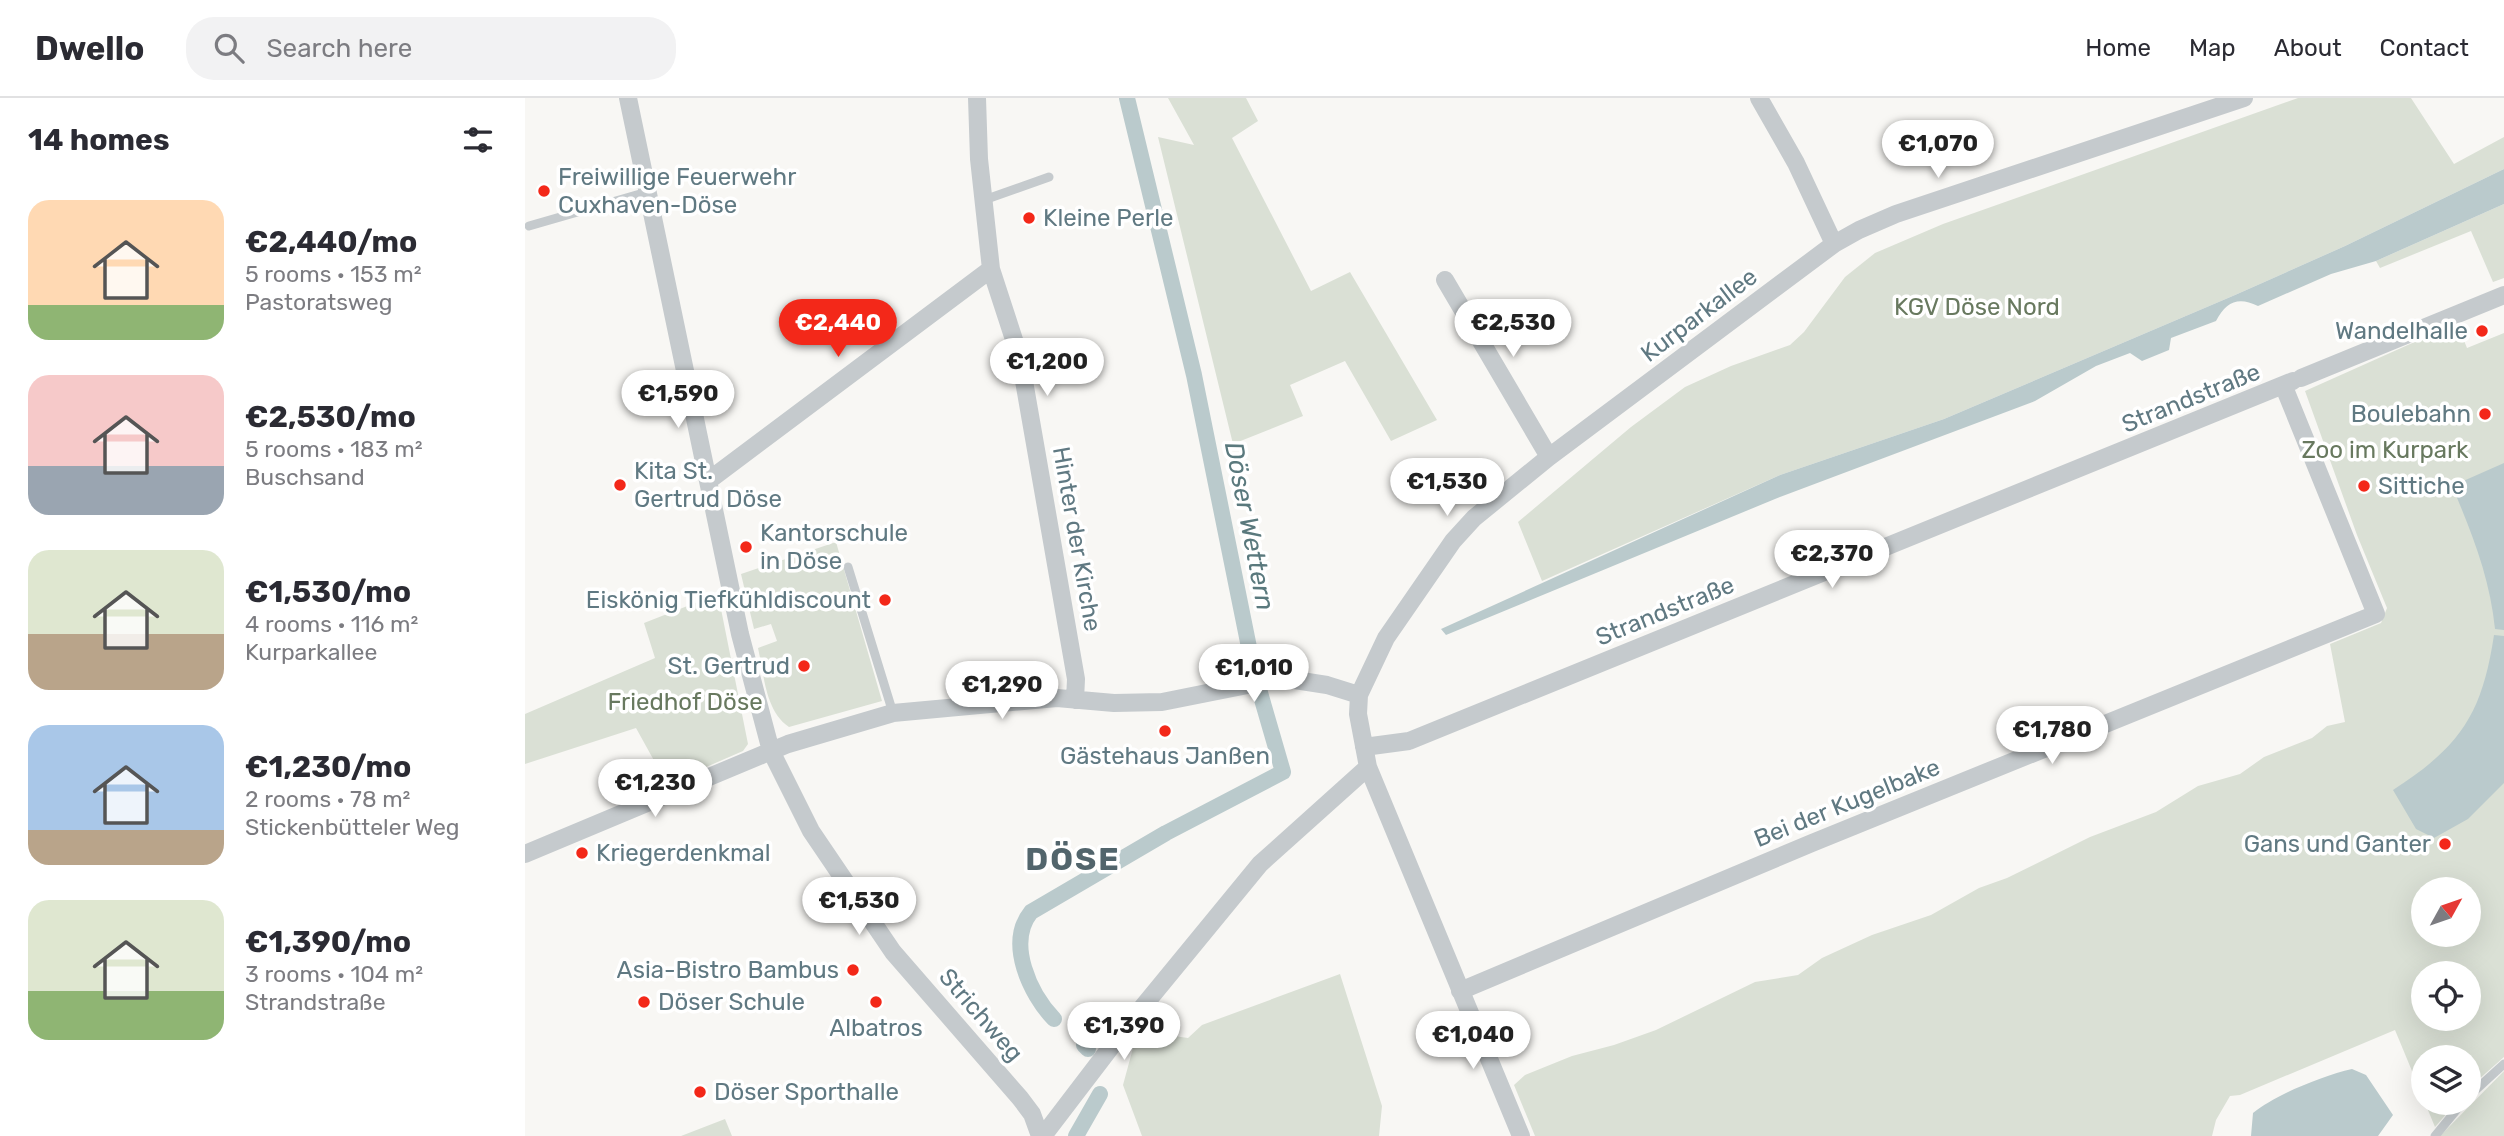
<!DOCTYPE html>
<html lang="en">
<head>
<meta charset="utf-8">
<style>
	:root { --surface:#fff; --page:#f2f2f3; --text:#2b2b33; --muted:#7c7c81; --line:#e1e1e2; --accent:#f32819 }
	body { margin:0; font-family:Rubik,sans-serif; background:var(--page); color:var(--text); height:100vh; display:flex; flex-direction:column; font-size:26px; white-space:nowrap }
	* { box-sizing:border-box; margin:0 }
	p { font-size:23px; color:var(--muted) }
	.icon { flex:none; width:38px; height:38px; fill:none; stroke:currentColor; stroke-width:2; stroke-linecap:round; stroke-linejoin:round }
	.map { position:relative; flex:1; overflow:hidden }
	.details { display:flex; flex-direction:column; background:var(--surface); width:525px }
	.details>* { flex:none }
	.needle { width:46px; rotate:50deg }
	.fabs { position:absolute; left:1886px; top:779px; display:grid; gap:14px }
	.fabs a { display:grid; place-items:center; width:70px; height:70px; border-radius:50%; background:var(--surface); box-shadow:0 7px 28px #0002; font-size:35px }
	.price { position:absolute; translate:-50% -60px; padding:0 16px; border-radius:24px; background:#fff; color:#222; font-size:23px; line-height:46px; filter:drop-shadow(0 2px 4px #0008) }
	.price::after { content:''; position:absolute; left:50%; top:42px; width:21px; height:16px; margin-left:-10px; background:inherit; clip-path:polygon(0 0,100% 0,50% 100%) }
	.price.current { background:var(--accent); color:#fff }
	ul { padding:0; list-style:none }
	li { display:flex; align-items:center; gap:21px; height:175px; padding:0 28px }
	li span { display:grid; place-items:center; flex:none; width:196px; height:140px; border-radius:21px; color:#555 }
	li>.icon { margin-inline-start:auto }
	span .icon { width:84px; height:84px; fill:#fffc; stroke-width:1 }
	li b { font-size:30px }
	h2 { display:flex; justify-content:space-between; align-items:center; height:84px; padding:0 28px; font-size:30px }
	header { display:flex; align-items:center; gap:42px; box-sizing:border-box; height:98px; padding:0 35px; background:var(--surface); border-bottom:2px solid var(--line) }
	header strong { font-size:33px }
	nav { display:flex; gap:38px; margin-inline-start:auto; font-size:24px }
	.search { width:490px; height:63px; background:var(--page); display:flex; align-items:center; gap:18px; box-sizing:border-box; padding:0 24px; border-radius:28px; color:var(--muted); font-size:26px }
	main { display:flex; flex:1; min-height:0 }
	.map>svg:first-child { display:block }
	.green { fill:#dae0d5; fill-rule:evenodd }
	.water { fill:#bacacc }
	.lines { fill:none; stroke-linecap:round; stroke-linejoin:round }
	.canal { stroke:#bacacc; stroke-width:16 }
	.service { stroke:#c5cacd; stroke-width:9 }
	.minor { stroke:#c5cacd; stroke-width:18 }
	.poi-dot { fill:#f32819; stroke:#fff; stroke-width:2.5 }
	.labels { text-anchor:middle; stroke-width:7; stroke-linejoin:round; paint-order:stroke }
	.poi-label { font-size:24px; fill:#607982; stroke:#fff; text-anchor:start }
	.park-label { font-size:24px; fill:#68795f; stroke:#fff }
	.street-label { font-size:24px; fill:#607982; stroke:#fff }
	.water-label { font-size:26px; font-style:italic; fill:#5a797d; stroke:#fff }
	.district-label { font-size:32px; font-weight:bold; letter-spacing:2px; fill:#52656c; stroke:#fff }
</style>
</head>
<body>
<header>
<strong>Dwello</strong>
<div class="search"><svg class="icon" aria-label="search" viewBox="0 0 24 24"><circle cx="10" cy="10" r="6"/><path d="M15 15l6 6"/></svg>Search here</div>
<nav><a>Home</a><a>Map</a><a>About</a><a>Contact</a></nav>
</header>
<main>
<section class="details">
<h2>14 homes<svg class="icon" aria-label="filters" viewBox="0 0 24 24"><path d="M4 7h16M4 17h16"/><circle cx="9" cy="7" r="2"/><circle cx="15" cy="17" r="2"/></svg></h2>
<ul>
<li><span style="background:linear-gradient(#ffd9b3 75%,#8fb573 0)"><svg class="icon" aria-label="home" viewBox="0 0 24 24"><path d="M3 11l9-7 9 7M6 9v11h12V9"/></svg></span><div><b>€2,440/mo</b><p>5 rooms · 153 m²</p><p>Pastoratsweg</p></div></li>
<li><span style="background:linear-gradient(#f6c9c9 65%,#9aa5b1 0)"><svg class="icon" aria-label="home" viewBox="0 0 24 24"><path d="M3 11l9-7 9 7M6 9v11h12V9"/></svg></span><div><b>€2,530/mo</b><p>5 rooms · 183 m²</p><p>Buschsand</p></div></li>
<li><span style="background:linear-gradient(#dfe7d0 60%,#b9a48a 0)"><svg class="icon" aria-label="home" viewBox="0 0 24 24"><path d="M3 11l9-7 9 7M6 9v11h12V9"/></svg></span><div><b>€1,530/mo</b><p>4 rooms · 116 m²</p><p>Kurparkallee</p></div></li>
<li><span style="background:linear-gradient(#a9c7e8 75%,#b9a48a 0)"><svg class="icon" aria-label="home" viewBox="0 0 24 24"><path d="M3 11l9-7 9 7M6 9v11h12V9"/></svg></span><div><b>€1,230/mo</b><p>2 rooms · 78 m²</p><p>Stickenbütteler Weg</p></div></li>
<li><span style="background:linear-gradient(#dfe7d0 65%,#8fb573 0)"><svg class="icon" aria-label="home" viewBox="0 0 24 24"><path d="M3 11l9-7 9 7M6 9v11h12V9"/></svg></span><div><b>€1,390/mo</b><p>3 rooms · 104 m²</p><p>Strandstraße</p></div></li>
</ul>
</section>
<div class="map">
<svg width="1979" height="1038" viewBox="0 0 1979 1038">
	<rect width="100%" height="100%" fill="#f8f7f4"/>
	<path class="green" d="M643 0H721L733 23 707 40 786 193 825 174 912 322 866 343 820 263 765 287 778 318 708 346 633 39 669 47Z
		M1773 0H1886L1929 66 1979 39V71L1820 148 1710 197 1419 321 1255 377 1017 483 993 424 1106 329 1160 289 1206 268 1265 247 1279 234 1320 179 1350 155 1418 126Z
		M1979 106V180L1968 184 1946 133 1855 170 1851 163Z
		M1932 225 1942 250 1979 235V959L1944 990V959H1899V1002L1870 932 1715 997 1705 998 1691 1022 1687 1038H1010L989 987 1000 977 1047 958 1089 947 1131 932 1230 884 1273 877 1297 860 1347 837 1406 817 1454 790 1482 780 1565 739 1631 714 1673 688 1715 676 1739 659 1787 640 1802 628 1820 624 1805 546 1856 525 1862 510 1832 437 1780 293ZM1899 791H1944V836H1899ZM1899 875H1944V920H1899Z
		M311 444 357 603 264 629C240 613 239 576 233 550L252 543 246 526 229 531 216 476Z
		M193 496 223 646 218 653 142 686 111 630 0 666V616L130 560 119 525Z
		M815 876 857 1008 854 1038H617L598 987 608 950 635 936 663 940 677 927Z
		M1979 973V1038H1915Z
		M1900 1005H1931L1910 1029Z
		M200 1021 207 1038H156Z"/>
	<path class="water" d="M1979 71V106L1851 163 1806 176 1733 208C1713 198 1701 204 1691 223L1646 240 1644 252 1617 263 1605 255 1571 268 1510 303 1250 401 921 537 916 531 1255 377 1419 321 1710 197 1820 148Z
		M1979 365V532L1970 531C1965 480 1947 435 1927 388Z
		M1969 537 1979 538V685L1943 721 1909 740 1891 731 1868 692C1936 648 1957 616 1969 537Z
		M1827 971 1841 977 1868 1017 1853 1038H1726L1728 1015C1752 996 1797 978 1827 971Z"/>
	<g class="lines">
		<path class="canal" d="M529 921C505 896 481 845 506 814L641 735 758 674 729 574 669 277 602 0
			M559 947 563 951
			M551 1038 575 996"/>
		<path class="service" d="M459 102 524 79
			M4 128 122 94
			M323 469 368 615
			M1944 998 1979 966
			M1910 1038 1938 1004"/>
		<path class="minor" d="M103 0 215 536 246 653 286 733 368 854 495 1000 507 1016 515 1038
			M452 0 454 61 466 171 495 260 551 581 550 602
			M1234 0 1271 65 1309 146
			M920 182 1024 359
			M1776 280 1979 197
			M183 383 466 171
			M839 649 884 643 1768 283
			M0 756 263 646 368 615 532 600 589 605 637 604 757 580 802 587 834 597
			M935 893 1287 745 1851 516 1759 289
			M518 1038 602 928 735 766 843 669
			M996 1038 843 669 833 616 834 597 861 540 928 443 949 420 1024 359 1309 146 1334 132 1371 116 1719 0"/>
	</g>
	<g class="poi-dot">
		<circle cx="19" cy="93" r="7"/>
		<circle cx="504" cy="120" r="7"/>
		<circle cx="1957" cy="233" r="7"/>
		<circle cx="1960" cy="316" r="7"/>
		<circle cx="95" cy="387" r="7"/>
		<circle cx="1839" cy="388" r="7"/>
		<circle cx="221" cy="449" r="7"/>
		<circle cx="360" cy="502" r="7"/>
		<circle cx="279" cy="568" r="7"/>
		<circle cx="640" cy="633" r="7"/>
		<circle cx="1920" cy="746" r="7"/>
		<circle cx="57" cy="755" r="7"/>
		<circle cx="328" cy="872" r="7"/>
		<circle cx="119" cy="904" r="7"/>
		<circle cx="351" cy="904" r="7"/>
		<circle cx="175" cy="994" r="7"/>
	</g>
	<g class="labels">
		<g class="poi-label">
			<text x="33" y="87">Freiwillige Feuerwehr<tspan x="33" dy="28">Cuxhaven-Döse</tspan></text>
			<text x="518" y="128">Kleine Perle</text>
			<text x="1943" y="241" text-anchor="end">Wandelhalle</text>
			<text x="1946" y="324" text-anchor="end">Boulebahn</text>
			<text x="109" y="381">Kita St.<tspan x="109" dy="28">Gertrud Döse</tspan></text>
			<text x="1853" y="396">Sittiche</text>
			<text x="235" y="443">Kantorschule<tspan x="235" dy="28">in Döse</tspan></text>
			<text x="346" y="510" text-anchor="end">Eiskönig Tiefkühldiscount</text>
			<text x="265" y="576" text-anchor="end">St. Gertrud</text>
			<text x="640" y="666" text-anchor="middle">Gästehaus Janßen</text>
			<text x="1906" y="754" text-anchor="end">Gans und Ganter</text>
			<text x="71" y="763">Kriegerdenkmal</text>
			<text x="314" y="880" text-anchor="end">Asia-Bistro Bambus</text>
			<text x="133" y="912">Döser Schule</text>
			<text x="351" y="938" text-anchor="middle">Albatros</text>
			<text x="189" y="1002">Döser Sporthalle</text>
		</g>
		<g class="park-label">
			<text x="1452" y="217">KGV Döse Nord</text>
			<text x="1860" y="360">Zoo im Kurpark</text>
			<text x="160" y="612">Friedhof Döse</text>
		</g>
		<g class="street-label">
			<text transform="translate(1174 217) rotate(-37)" y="8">Kurparkallee</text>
			<text transform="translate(1666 300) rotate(-22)" y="8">Strandstraße</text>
			<text transform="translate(552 441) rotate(80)" y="8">Hinter der Kirche</text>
			<text transform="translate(1140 513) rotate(-22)" y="8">Strandstraße</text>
			<text transform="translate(1322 705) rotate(-22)" y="8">Bei der Kugelbake</text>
			<text transform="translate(456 917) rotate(49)" y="8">Strichweg</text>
		</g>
		<g class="water-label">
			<text transform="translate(725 428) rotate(79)" y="9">Döser Wettern</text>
		</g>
		<g class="district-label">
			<text x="548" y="772">DÖSE</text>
		</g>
	</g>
</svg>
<div class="fabs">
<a><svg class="needle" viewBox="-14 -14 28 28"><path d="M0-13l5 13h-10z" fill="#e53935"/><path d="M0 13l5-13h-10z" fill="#7c7c81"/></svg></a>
<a><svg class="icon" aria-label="locate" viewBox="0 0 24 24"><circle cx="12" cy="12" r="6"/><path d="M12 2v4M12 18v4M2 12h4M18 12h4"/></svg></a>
<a><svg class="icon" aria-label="layers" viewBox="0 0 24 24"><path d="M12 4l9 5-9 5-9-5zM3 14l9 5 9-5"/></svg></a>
</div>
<b class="price" style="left:1413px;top:82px">€1,070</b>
<b class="price current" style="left:313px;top:261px">€2,440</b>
<b class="price" style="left:988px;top:261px">€2,530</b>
<b class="price" style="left:522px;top:300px">€1,200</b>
<b class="price" style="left:153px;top:332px">€1,590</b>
<b class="price" style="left:922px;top:420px">€1,530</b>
<b class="price" style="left:1307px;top:492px">€2,370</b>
<b class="price" style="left:729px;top:606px">€1,010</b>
<b class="price" style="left:477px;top:623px">€1,290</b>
<b class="price" style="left:1527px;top:668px">€1,780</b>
<b class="price" style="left:130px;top:721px">€1,230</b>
<b class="price" style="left:334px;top:839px">€1,530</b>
<b class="price" style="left:599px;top:964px">€1,390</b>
<b class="price" style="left:948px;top:973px">€1,040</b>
</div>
</main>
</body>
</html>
